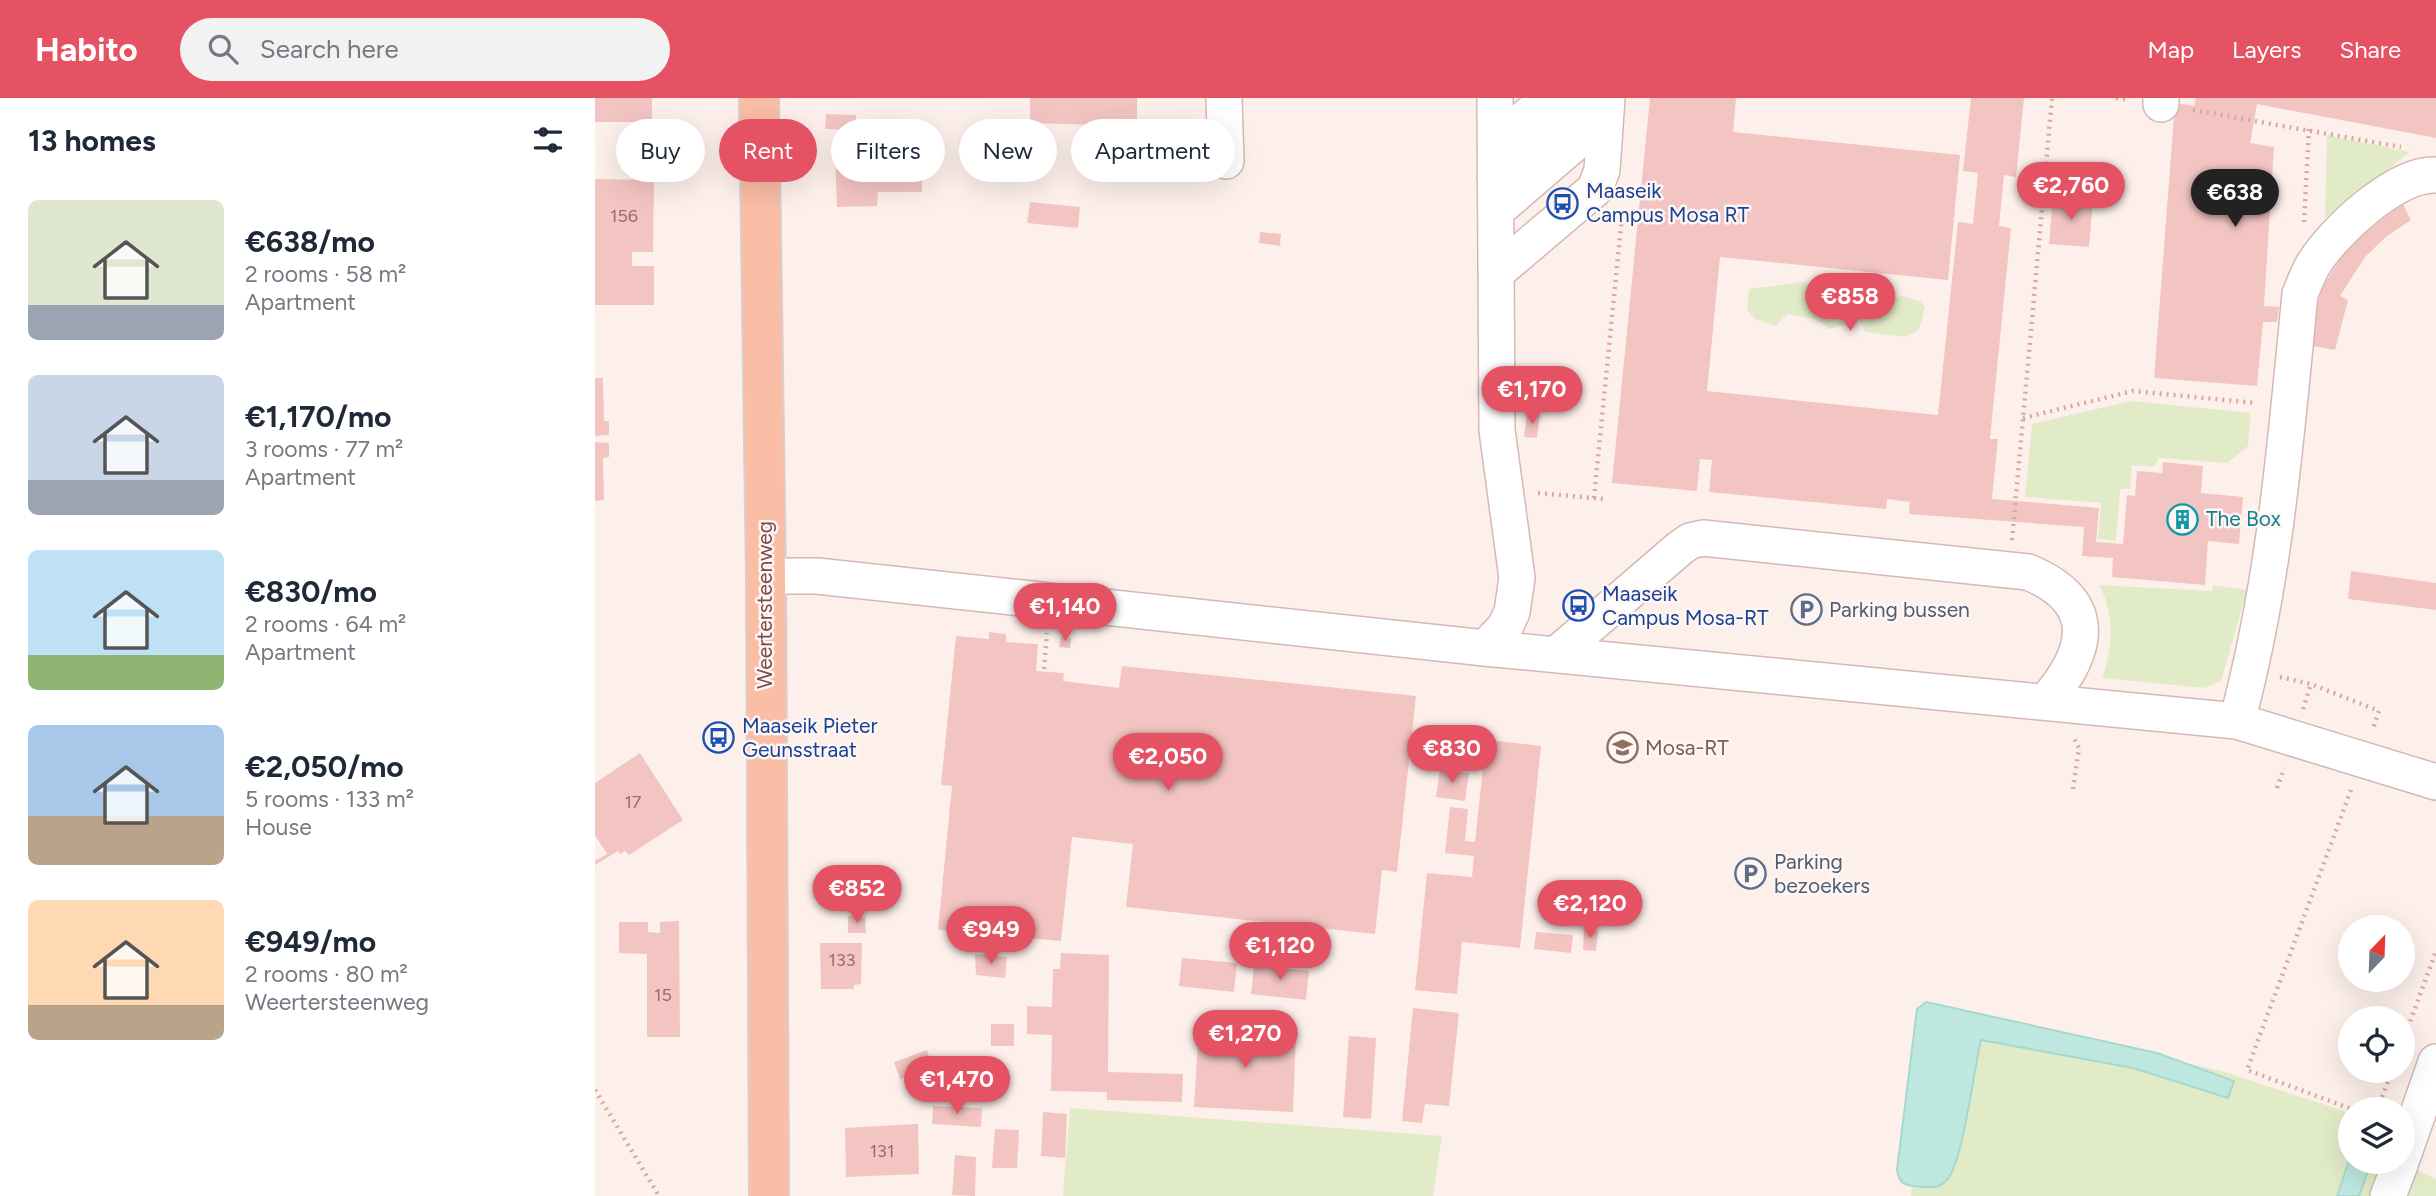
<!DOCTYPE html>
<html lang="en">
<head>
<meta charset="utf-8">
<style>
	:root { --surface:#fff; --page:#f2f2f3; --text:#1f2937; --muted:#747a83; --accent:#e55263 }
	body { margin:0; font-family:Figtree,sans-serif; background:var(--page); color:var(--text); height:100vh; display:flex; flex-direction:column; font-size:26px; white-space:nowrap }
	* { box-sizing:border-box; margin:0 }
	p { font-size:23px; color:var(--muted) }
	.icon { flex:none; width:38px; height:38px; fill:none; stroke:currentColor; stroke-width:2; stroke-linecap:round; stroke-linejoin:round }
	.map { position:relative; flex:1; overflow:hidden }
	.details { display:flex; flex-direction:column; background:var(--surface); width:595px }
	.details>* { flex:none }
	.top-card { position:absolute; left:21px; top:21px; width:665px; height:63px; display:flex; gap:14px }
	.needle { width:46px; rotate:23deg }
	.buttons { position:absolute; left:1743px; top:817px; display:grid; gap:14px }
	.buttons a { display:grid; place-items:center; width:77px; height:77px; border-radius:50%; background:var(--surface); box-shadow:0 7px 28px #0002; font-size:35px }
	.price { position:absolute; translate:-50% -60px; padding:0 16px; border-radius:24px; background:var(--accent); color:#fff; font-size:23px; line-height:46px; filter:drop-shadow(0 2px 4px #0008) }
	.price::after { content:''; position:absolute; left:50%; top:42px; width:21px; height:16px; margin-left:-10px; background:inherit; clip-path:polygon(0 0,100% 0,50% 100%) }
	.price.current { background:#222; color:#fff }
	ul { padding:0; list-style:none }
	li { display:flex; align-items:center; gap:21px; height:175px; padding:0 28px }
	li span { display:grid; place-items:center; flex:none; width:196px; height:140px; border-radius:10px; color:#555 }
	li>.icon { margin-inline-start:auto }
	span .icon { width:84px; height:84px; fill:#fffc; stroke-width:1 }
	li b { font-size:30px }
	h2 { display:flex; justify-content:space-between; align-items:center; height:84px; padding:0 28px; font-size:30px }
	.tag { padding:0 24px; border-radius:32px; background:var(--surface); box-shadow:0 7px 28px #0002; font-size:24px; line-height:63px }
	.tag.current { background:var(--accent); color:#fff }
	header { display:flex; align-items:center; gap:42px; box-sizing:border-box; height:98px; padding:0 35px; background:var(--accent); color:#fff }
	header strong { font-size:33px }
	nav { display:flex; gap:38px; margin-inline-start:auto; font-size:24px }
	.search { width:490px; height:63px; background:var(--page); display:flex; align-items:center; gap:18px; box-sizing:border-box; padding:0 24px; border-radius:38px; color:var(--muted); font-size:26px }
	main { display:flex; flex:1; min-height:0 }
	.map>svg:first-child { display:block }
	.green { fill:#e2ebc8 }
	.water { fill:#bee7df; stroke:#a5d9cf; stroke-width:2 }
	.building { fill:#f2c5c2 }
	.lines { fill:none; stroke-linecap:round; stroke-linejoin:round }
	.minor-casing { stroke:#d4b8b5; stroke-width:38 }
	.major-casing { stroke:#d9cdcd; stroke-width:42 }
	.path { stroke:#d8a7a5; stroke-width:4.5; stroke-dasharray:2 5; stroke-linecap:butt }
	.minor { stroke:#fff; stroke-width:35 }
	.major { stroke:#fabda5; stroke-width:38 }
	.labels { text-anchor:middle; stroke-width:5; stroke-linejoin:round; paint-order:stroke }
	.number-label { font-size:18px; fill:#976c6a }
	.transit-label { font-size:21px; fill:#164399; stroke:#fff5f2; text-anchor:start }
	.culture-label { font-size:21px; fill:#0d838f; stroke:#fff5f2; text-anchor:start }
	.street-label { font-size:21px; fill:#794e4d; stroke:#fff5f2 }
	.service-label { font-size:21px; fill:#4e5e75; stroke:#fff5f2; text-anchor:start }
	.education-label { font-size:21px; fill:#785e54; stroke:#fff5f2; text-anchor:start }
</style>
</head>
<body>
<header>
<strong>Habito</strong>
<div class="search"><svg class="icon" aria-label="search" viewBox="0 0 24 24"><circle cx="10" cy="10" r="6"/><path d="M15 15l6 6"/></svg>Search here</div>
<nav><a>Map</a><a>Layers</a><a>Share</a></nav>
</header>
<main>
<section class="details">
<h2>13 homes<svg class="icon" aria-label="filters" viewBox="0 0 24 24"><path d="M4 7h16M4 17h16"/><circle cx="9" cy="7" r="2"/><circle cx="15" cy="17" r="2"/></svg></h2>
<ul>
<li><span style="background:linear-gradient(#dfe7d0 75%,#9aa5b1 0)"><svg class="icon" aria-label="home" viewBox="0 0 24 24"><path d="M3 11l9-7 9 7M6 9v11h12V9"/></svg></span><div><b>€638/mo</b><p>2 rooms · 58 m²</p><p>Apartment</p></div></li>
<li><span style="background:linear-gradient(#c9d6e8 75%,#9aa5b1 0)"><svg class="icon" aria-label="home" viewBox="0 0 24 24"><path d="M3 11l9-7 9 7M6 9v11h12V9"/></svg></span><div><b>€1,170/mo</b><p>3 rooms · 77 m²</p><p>Apartment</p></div></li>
<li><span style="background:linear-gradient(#bfe0f5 75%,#8fb573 0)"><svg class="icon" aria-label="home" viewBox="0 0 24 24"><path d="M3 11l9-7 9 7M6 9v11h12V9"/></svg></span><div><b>€830/mo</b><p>2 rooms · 64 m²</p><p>Apartment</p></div></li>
<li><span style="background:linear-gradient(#a9c7e8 65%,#b9a48a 0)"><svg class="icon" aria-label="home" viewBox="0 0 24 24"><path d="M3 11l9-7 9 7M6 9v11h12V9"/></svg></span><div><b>€2,050/mo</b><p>5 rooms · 133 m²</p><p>House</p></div></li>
<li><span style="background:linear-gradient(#ffd9b3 75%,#b9a48a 0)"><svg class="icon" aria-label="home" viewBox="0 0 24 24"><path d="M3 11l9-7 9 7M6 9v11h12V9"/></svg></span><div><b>€949/mo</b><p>2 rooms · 80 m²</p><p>Weertersteenweg</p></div></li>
</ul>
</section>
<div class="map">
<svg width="1841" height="1098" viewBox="0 0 1841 1098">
	<rect width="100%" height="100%" fill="#fdf0eb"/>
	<path class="green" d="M1732 37 1815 54 1730 120Z
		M1207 184 1230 190 1245 210 1250 227 1234 231 1220 221 1192 216 1181 228 1160 221 1152 211 1154 191Z
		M1263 189 1283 203 1308 198 1326 204 1330 210 1324 232 1311 239 1270 234 1256 201 1258 191Z
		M1536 303 1656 315 1653 348 1632 365 1564 360 1559 369 1537 367 1535 391H1525L1521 443 1503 441 1506 405 1430 399 1437 326Z
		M1504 487 1617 493 1618 487 1652 492 1626 583 1609 590 1507 580C1518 549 1520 516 1504 487Z
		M1348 908 1630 974 1755 1015V1064H1805L1841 1081V1098H1316L1321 1023 1346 944Z
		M475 1010 847 1038 838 1098H468Z"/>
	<path class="water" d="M1331 904 1562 955 1639 983 1633 1000 1538 970 1386 942C1379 968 1368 1070 1350 1084 1341 1092 1330 1089 1319 1088 1307 1087 1304 1083 1302 1072L1322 911Z
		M1755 1060V1064H1776L1764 1098H1742Z"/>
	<path class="building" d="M0 0H57V24H0Z
		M435 0H542V28L435 25Z
		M1055 0H1141L1138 34 1365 57 1353 182 1125 159 1112 293 1343 317 1363 124 1378 126 1383 75 1368 73 1376 0H1429L1421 79 1409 77 1404 128 1416 130 1395 341H1403L1397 401 1504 410 1501 444 1528 446 1532 397 1540 398 1542 373 1567 375 1568 364 1608 368 1606 395 1648 399 1644 446 1613 443 1610 487 1517 479 1518 460 1487 458 1489 429 1314 416 1315 404 1292 401 1291 411 1114 394 1117 362 1105 361 1102 393 1017 385Z
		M1601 0H1841V40L1662 6 1655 45 1679 49 1669 208 1684 209 1682 224H1668L1662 288 1559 280 1580 5 1599 8Z
		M231 16 261 17 260 32 230 31Z
		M383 35 395 60 376 69 364 44Z
		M332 51 336 77H327V94H283L282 108 242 109 240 53Z
		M0 81 59 82 58 154H37V168H59V207H0Z
		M1458 99 1498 102 1494 149 1454 146Z
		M435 104 485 109 483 130 432 125Z
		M1807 104 1816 122 1792 138 1770 159 1745 198 1753 202 1740 252 1712 247 1727 190 1752 150 1774 127Z
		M665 134 686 136 685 148 664 145Z
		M0 280H8L9 323H14V337L0 338Z
		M932 315 945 316 942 340 929 339Z
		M0 344 14 345V359L8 360 9 402 0 403Z
		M1756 473 1841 485V512L1753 501Z
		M394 534 411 536V544L443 546 441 573 469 575 468 583 524 590 527 568 821 598 802 774 787 772 780 836 531 809 538 746 477 739 466 843 343 832 357 688 346 687 361 538 394 541Z
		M466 539 476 540 475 550 464 549Z
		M887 641 946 648 925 850 867 844 862 896 820 892 832 775 877 779 879 758 850 755 855 709 873 711 870 743 880 744 888 669 884 668Z
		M45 655 88 722 34 757 30 753 25 756 23 753 0 767V763L12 756 0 737V685Z
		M845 671 874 675 870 703 841 699Z
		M244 793 282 796 281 808H271L270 814 243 813Z
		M253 818 270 819 271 835H253Z
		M84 823 85 939H52V856L24 855V824H53V834L65 835V824Z
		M989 832 1003 833 1001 853 988 852Z
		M941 834 978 837 976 855 939 851Z
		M225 845H267L266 886 259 887V891H226Z
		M466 855 514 857 513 974 588 976 587 1004 512 1002V994L456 993 457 937 432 936V908L457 909 458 871H465Z
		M380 856 412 859 410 880 381 877Z
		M587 860 642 865 639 894 584 888Z
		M659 867 714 873 711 902 656 896Z
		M818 910 864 915 854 1008 830 1006 827 1025 807 1023Z
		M396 926H419V948H396Z
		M604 928 701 935 698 1014 599 1009Z
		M754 938 781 940 776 1021 748 1019Z
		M332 952 338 971 305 981 299 964Z
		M338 1008 387 1010 386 1029 337 1026Z
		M448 1014 472 1016 470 1060 446 1058Z
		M323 1026 324 1076 251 1079 250 1030Z
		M400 1031 424 1032 422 1070H397Z
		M360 1057 381 1059 380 1098 357 1097Z"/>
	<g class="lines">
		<defs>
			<path id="minor" d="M629 0 631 63
				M1566 6V0
				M900 45 954 0
				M900 79 993 0
				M901 113 1010 19
				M901 175 1000 91 1007 72 1012 0
				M171 478H222L890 550 1642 623 1841 684
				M890 550 910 529 917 514 922 480 902 332 900 0
				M962 556 1085 450 1095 443 1108 440 1433 474C1505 504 1495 553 1450 604
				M1642 623C1680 483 1691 340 1705 196 1709 186 1713 176 1718 167 1738 134 1802 74 1841 77
				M1808 1058 1841 964
				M1793 1098 1806 1064"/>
			<path id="major" d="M164 0 171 478 174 1098"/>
		</defs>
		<use href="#minor" class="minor-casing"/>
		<use href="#major" class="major-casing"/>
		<path class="path" d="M1521 0 1534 2
			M1598 12 1806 49
			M1709 124 1714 31
			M1428 320 1538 293 1661 305
			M943 395 1009 401
			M999 400 1028 108
			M1417 442 1457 0
			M449 571 452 535
			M1685 579 1716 586 1784 613 1778 631
			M1708 611 1716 586
			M1682 690 1689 670
			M1478 691 1484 650 1479 640
			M1756 692 1652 972 1759 1012
			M1808 943 1841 853
			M0 992 64 1098
			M1782 1012 1797 973"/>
		<use href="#minor" class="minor"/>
		<use href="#major" class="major"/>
	</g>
	<defs>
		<symbol id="bus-ring" viewBox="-11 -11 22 22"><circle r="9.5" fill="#fff5f2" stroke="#1a4fb4" stroke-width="1.5"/><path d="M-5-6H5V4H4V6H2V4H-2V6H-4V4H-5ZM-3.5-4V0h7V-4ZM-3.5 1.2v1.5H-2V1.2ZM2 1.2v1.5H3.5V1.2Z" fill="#1a4fb4"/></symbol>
		<symbol id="building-ring" viewBox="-11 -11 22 22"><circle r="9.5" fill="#fff5f2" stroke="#0f9aa8" stroke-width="1.5"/><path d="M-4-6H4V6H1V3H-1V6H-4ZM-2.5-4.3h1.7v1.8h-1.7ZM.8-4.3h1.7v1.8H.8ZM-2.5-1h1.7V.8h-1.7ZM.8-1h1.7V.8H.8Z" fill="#0f9aa8"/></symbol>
		<symbol id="parking-ring" viewBox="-11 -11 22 22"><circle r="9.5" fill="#fff5f2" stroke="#5c6f8a" stroke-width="1.5"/><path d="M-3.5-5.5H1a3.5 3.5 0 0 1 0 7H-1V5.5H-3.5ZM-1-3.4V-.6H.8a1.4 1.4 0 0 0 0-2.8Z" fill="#5c6f8a"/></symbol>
		<symbol id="school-ring" viewBox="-11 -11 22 22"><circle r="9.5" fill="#fff5f2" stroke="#8d6e63" stroke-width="1.5"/><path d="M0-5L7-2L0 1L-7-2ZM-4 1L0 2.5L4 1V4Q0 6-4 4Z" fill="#8d6e63"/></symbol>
	</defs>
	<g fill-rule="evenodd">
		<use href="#bus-ring" x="950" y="88" width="35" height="35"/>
		<use href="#building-ring" x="1570" y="404" width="35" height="35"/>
		<use href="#bus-ring" x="966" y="490" width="35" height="35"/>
		<use href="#parking-ring" x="1194" y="494" width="35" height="35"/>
		<use href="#bus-ring" x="106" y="622" width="35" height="35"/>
		<use href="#school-ring" x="1010" y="632" width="35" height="35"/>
		<use href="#parking-ring" x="1138" y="758" width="35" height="35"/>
	</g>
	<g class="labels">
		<g class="number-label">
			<text x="29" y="124">156</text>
			<text x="38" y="710">17</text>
			<text x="247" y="868">133</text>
			<text x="68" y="903">15</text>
			<text x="287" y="1059">131</text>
		</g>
		<g class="transit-label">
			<text x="991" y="100">Maaseik<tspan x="991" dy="24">Campus Mosa RT</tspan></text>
			<text x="1007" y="503">Maaseik<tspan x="1007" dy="24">Campus Mosa-RT</tspan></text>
			<text x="147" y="635">Maaseik Pieter<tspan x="147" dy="24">Geunsstraat</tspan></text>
		</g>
		<g class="culture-label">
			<text x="1611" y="428">The Box</text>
		</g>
		<g class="street-label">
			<text transform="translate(170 507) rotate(-90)" y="7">Weertersteenweg</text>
		</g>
		<g class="service-label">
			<text x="1234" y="519">Parking bussen</text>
			<text x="1179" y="771">Parking<tspan x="1179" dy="24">bezoekers</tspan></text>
		</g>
		<g class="education-label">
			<text x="1050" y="657">Mosa-RT</text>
		</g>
	</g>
</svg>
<div class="buttons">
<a><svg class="needle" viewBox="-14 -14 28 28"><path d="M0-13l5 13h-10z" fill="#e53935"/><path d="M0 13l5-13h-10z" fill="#747a83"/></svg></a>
<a><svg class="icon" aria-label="locate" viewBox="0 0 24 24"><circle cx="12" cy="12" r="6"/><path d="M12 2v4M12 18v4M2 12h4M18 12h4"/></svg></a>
<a><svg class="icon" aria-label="layers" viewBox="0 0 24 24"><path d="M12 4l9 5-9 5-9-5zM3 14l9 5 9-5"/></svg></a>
</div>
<b class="price" style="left:1476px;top:124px">€2,760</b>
<b class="price current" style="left:1640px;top:131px">€638</b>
<b class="price" style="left:1255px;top:235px">€858</b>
<b class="price" style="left:937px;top:328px">€1,170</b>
<b class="price" style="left:470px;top:545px">€1,140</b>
<b class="price" style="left:857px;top:687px">€830</b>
<b class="price" style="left:573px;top:695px">€2,050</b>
<b class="price" style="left:262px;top:827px">€852</b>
<b class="price" style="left:995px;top:842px">€2,120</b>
<b class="price" style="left:396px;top:868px">€949</b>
<b class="price" style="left:685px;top:884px">€1,120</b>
<b class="price" style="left:650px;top:972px">€1,270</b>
<b class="price" style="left:362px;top:1018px">€1,470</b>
<div class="top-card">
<a class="tag">Buy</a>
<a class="tag current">Rent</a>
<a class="tag">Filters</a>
<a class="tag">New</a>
<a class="tag">Apartment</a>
</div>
</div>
</main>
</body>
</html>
